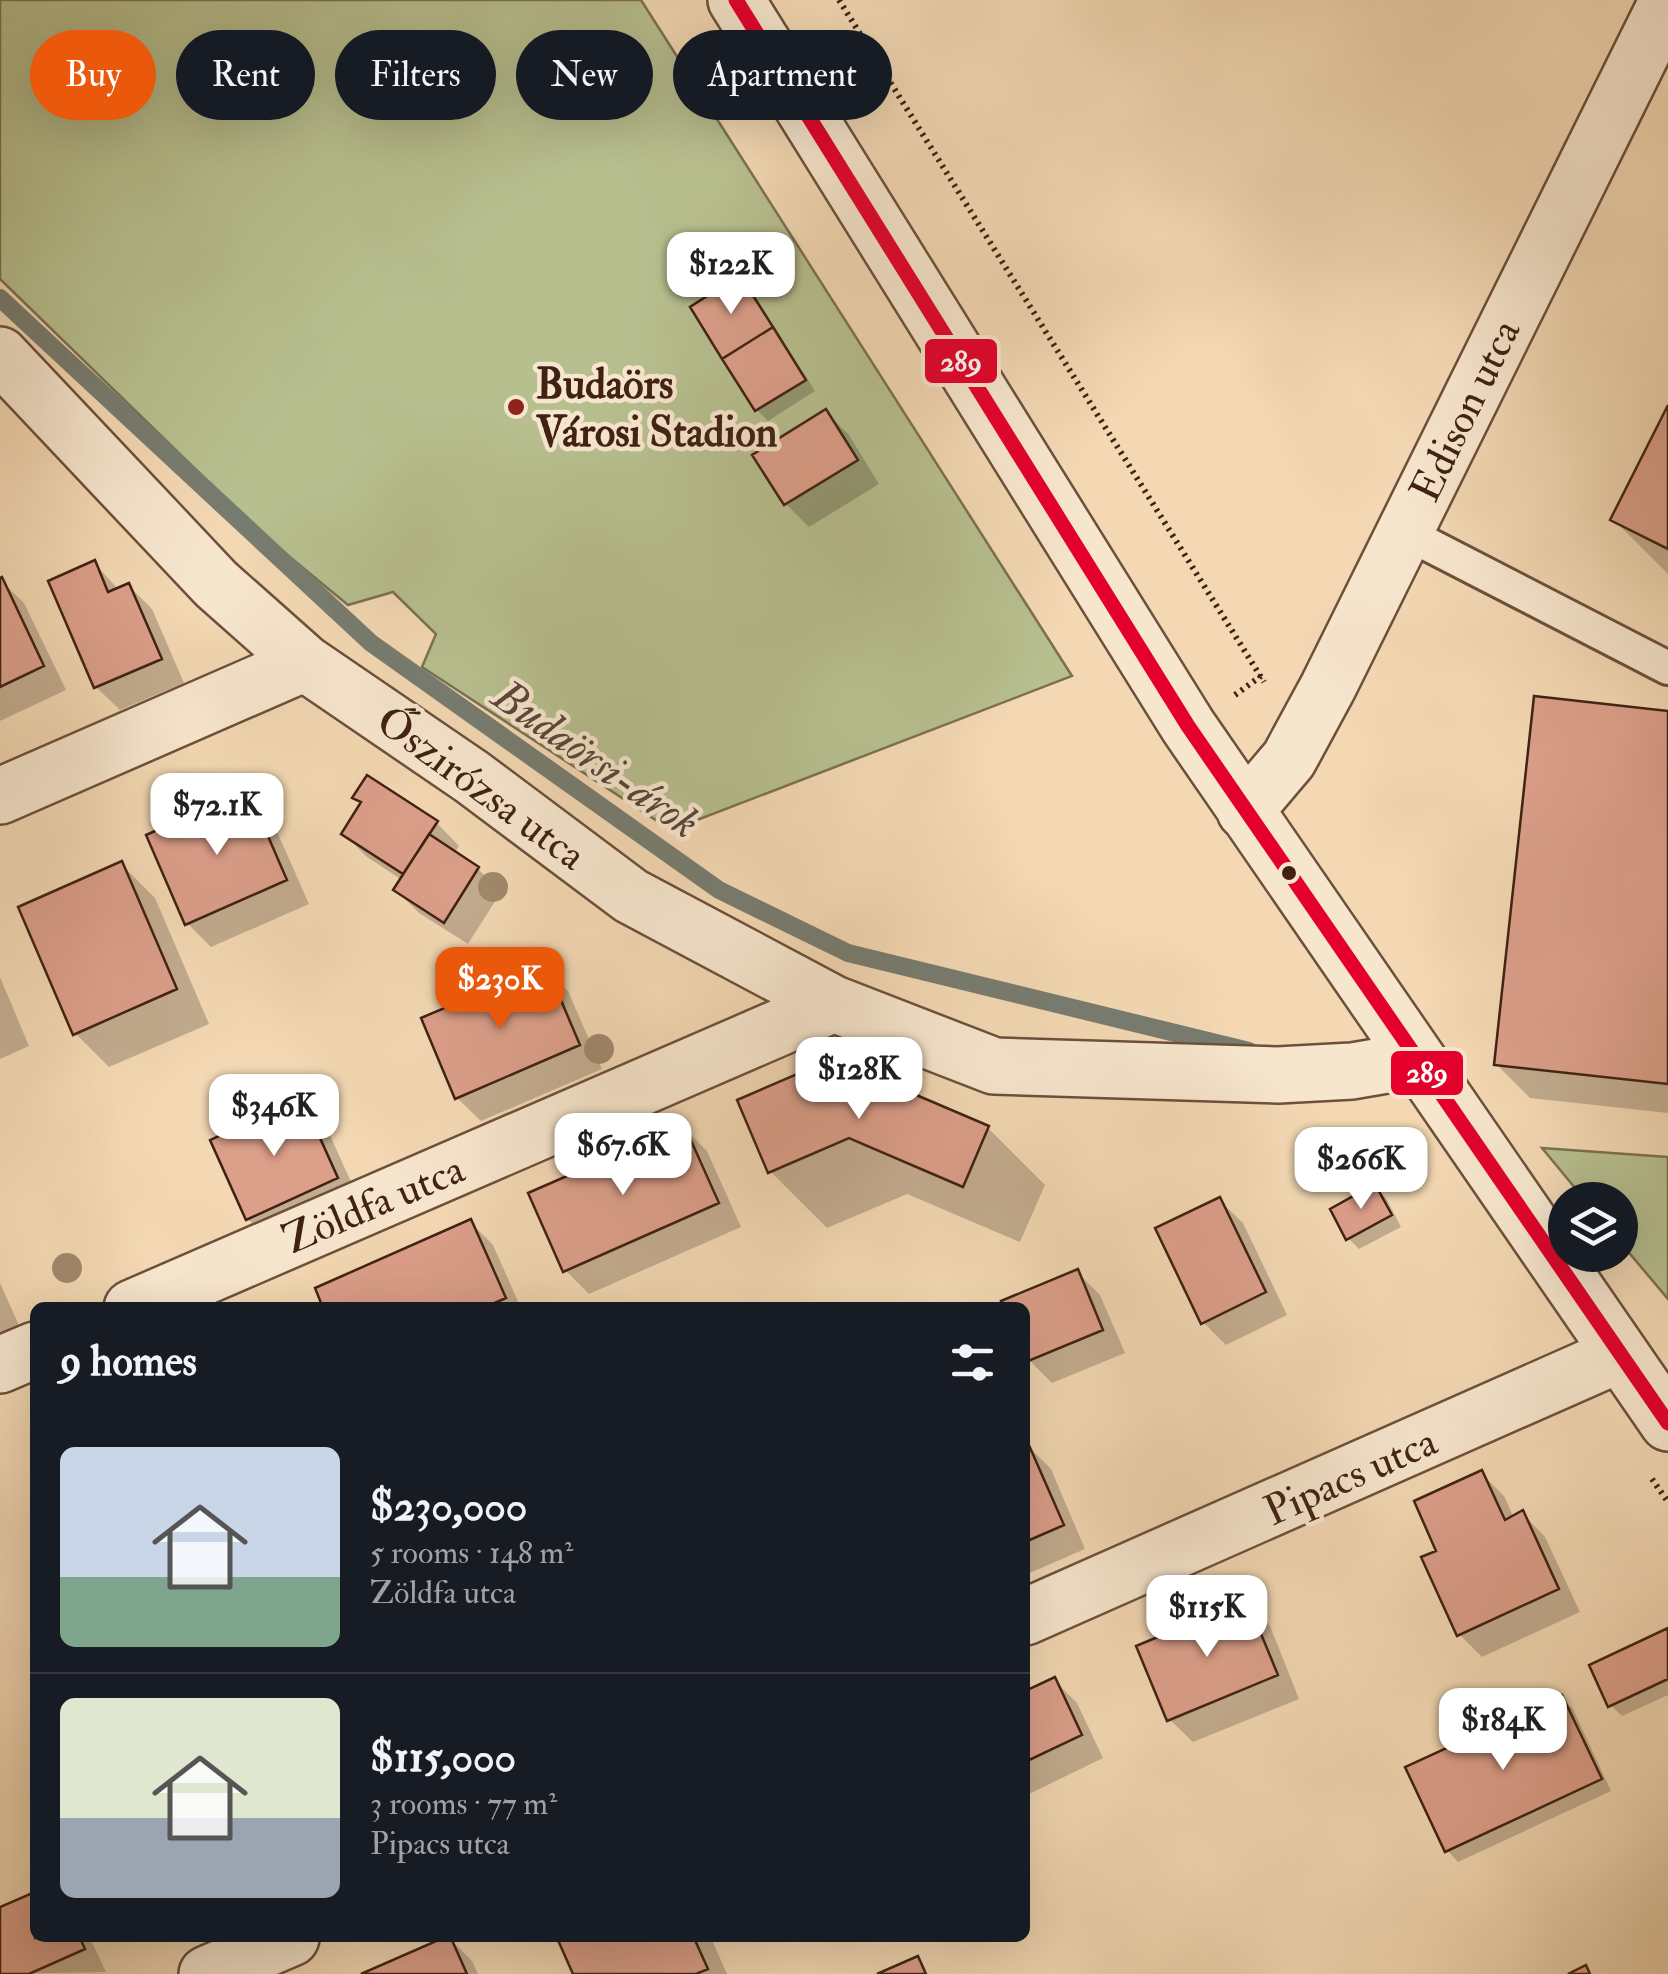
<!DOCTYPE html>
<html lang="en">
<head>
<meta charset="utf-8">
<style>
	:root { --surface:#171b24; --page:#20242c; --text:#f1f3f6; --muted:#9ea1a6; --line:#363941; --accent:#ea580c }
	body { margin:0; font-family:"IM FELL Double Pica",serif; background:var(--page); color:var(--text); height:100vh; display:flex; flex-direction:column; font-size:38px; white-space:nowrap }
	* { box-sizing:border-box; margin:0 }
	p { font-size:32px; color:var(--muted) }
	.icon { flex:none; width:55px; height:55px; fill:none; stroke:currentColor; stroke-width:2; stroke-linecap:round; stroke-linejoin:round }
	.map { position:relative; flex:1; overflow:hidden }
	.side { position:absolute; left:30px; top:1302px; width:1000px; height:640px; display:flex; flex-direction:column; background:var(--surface); border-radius:15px; box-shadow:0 10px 40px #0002 }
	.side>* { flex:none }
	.banner { position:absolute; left:30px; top:30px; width:1000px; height:90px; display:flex; gap:20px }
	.controls { position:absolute; left:1548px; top:1182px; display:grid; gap:20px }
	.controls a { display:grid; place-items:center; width:90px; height:90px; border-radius:50%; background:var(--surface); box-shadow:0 10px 40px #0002; font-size:50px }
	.price { position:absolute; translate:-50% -85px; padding:0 22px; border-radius:20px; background:#fff; color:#222; font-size:32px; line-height:65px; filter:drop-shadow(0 2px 5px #0008) }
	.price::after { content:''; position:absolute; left:50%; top:60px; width:30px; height:22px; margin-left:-15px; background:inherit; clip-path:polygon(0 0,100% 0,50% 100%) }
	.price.current { background:var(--accent); color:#fff }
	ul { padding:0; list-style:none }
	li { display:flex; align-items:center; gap:30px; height:250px; padding:0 30px }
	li+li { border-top:2px solid var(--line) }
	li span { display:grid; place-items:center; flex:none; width:280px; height:200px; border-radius:15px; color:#555 }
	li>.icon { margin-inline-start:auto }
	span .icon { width:120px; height:120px; fill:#fffc; stroke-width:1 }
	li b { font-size:42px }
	h2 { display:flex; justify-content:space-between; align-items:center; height:120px; padding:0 30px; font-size:42px }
	.tag { padding:0 35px; border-radius:45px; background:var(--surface); box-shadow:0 10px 40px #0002; font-size:35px; line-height:90px }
	.tag.current { background:var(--accent); color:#fff }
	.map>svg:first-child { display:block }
	.green { fill:#b7bf8f; stroke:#7c7051; stroke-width:2.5 }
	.shadow { fill:#0003 }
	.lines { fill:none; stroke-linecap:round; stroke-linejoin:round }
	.stream { stroke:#777c70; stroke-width:18 }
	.building { fill:#dc9f8a; stroke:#402113; stroke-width:2.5 }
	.service-casing { stroke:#6d4f3b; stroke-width:38 }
	.minor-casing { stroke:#6d4f3b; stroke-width:60 }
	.path { stroke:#402113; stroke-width:6; stroke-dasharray:2.5 5; stroke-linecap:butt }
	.service { stroke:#f7e6ce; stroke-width:32 }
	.minor { stroke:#f7e6ce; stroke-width:55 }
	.bus-1-casing { stroke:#f7e6ce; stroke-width:22 }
	.bus-1 { stroke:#e4002b; stroke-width:15 }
	.tree { fill:#a1896c }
	.poi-dot { fill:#8f2418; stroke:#f7e6ce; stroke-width:4 }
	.bus-dot { fill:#402113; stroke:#f7e6ce; stroke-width:4 }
	.labels { text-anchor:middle; stroke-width:9; stroke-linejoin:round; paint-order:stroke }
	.poi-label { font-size:42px; font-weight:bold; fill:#402113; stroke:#f7e6ce; text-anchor:start }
	.street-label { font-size:42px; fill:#402113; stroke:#f7e6ce }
	.water-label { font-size:45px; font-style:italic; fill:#57473a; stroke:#f7e6ce }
	.line-badge { stroke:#f7e6ce; stroke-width:4 }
	.badge-label { font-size:28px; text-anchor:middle; font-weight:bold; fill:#fff }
</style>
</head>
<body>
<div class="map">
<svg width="1668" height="1974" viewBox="0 0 1668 1974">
	<rect width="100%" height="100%" fill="#f3d8b3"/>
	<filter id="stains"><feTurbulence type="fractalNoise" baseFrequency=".002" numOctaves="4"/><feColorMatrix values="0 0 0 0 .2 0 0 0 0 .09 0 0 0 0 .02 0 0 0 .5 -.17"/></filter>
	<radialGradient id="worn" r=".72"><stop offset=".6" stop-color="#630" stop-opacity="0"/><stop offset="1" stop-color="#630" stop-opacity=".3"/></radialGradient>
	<path class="green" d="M0 0H641L1072 676 671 830 422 667 436 634 393 592 348 605 262 534 0 279Z
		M1542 1148 1668 1157V1299L1620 1242V1200H1585Z"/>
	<path class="shadow" d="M740 278 751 290 815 391 768 421 757 410Z
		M1668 411V574L1613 519Z
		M826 412 849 435 879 484 809 527 786 504Z
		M94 563 119 590 129 586 152 609 184 683 120 710 96 687Z
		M0 580 24 603 66 690 0 721Z
		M1668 713V1113L1530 1098 1496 1064Z
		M247 793 270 816 309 904 211 947 188 924 149 836Z
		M355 797 436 822 459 846 454 854 478 869 501 892 468 944 419 913 396 890 402 880 367 857 344 834 362 804Z
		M121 864 155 898 209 1024 109 1067 75 1033Z
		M545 968 568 991 602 1069 481 1121 457 1098Z
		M0 977 29 1046 0 1059Z
		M302 1101 325 1124 360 1202 271 1242 248 1219Z
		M740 1101 988 1128 1045 1185 1020 1242 907 1194 827 1228 770 1171Z
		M684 1128 707 1151 741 1227 589 1294 565 1270Z
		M1375 1187 1386 1198 1401 1227 1359 1249 1348 1238Z
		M1219 1200 1243 1223 1287 1315 1226 1345 1203 1322Z
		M470 1222 493 1245 521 1308H326Z
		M1077 1272 1100 1295 1125 1353 1052 1383 1029 1360 1025 1352V1308Z
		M0 1283 26 1341 0 1353Z
		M1028 1446 1051 1469 1085 1549 1025 1575V1447Z
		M1481 1473 1504 1496 1514 1518 1522 1513 1545 1537 1580 1612 1482 1657 1459 1634Z
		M1247 1603 1270 1626 1299 1699 1193 1742 1169 1719Z
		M1668 1631V1695L1622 1716 1610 1705Z
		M1054 1680 1077 1703 1103 1758 1025 1796V1694Z
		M1562 1698 1573 1709 1611 1791 1458 1862 1447 1850Z
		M35 1894V1938H90L106 1972 1 1974 0 1910Z
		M449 1938 472 1961 478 1974H367Z
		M560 1938H711L727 1974H576Z"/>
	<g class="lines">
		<path class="stream" d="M0 298 371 643 719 890 848 953 1249 1051"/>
	</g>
	<path class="building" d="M740 275 773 327 722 359 690 307Z
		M773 327 806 380 755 411 722 359Z
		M1668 405V549L1610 520Z
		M826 409 858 460 784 505 752 455Z
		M95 560 108 592 129 583 162 659 94 688 48 581Z
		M2 577 44 666 0 687V578Z
		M1534 696 1668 711V1084L1494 1065Z
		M367 775 438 821 403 874 341 834 361 802 352 798Z
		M248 790 287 880 185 925 146 835Z
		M429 834 479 867 444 923 393 890Z
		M122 861 177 989 73 1035 18 907Z
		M546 965 580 1045 455 1099 421 1018Z
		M832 1059 989 1126 963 1187 849 1138 768 1173 737 1100Z
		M302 1098 338 1178 246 1220 210 1140Z
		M684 1125 719 1203 563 1272 528 1193Z
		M1375 1184 1392 1215 1346 1240 1330 1209Z
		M1220 1197 1266 1292 1201 1324 1155 1228Z
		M471 1219 506 1298 483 1308H323L315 1288Z
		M1078 1269 1103 1330 1026 1362 1025 1308H1004L1001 1301Z
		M1028 1443 1064 1525 1025 1542V1445Z
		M1482 1470 1505 1520 1523 1510 1559 1589 1457 1636 1421 1557 1436 1551 1414 1501Z
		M1247 1600 1278 1675 1167 1721 1136 1646Z
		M1668 1628V1679L1608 1707 1589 1665Z
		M1055 1677 1082 1735 1025 1762V1691Z
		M1562 1695 1602 1779 1445 1852 1405 1767Z
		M35 1892V1938H80L85 1949 29 1974H0V1907Z
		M443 1938H451L467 1974H361Z
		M557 1938H694L708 1969 696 1974H573Z
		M918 1956 926 1974H877Z
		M1586 1965 1590 1974H1568Z"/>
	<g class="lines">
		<defs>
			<path id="service" d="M1404 532 1668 668"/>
			<path id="minor" d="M736 0 1188 726 1668 1423
				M0 355 216 584 305 663 472 777 631 896 834 1004 994 1066 1278 1075 1352 1071 1416 1060
				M0 796 305 663
				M1245 811 1289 759 1328 687 1668 0
				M132 1308 834 1004
				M0 1365 35 1350
				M1025 1617 1620 1354
				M207 1974 291 1938"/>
		</defs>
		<use href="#service" class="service-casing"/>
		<use href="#minor" class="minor-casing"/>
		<path class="path" d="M839 0 1264 682
			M1235 695 1261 676
			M1652 1479 1668 1502"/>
		<use href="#service" class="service"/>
		<use href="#minor" class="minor"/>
		<defs>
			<path id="bus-1" d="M736 0 1188 726 1668 1423"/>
		</defs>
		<use href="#bus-1" class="bus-1-casing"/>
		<use href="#bus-1" class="bus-1"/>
	</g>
	<g class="tree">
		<circle cx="493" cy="887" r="15"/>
		<circle cx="599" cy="1049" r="15"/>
		<circle cx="67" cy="1268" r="15"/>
	</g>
	<circle class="poi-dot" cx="516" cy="407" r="10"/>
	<circle class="bus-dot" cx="1289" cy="873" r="9"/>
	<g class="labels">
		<g class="poi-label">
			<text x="536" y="398">Budaörs<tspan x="536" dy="48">Városi Stadion</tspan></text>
		</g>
		<g class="street-label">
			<text transform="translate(1464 410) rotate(-64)" y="15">Edison utca</text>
			<text transform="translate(482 787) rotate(36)" y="15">Őszirózsa utca</text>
			<text transform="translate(373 1203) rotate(-23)" y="15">Zöldfa utca</text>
			<text transform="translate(1350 1475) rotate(-24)" y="15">Pipacs utca</text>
		</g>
		<g class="water-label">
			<text transform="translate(597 758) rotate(35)" y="16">Budaörsi-árok</text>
		</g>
	</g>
	<g class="line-badge">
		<rect x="923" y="337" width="76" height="48" rx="10" fill="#e4002b"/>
		<rect x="1389" y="1049" width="76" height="48" rx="10" fill="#e4002b"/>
	</g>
	<g class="badge-label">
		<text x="961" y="371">289</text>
		<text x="1427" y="1082">289</text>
	</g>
	<rect width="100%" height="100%" filter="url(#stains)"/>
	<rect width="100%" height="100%" fill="url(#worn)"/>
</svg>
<div class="controls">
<a><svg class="icon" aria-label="layers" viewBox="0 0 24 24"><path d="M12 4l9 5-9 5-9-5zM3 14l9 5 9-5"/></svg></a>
</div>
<b class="price" style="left:731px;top:317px">$122K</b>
<b class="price" style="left:217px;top:858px">$72.1K</b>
<b class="price current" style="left:500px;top:1032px">$230K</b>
<b class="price" style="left:859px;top:1122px">$128K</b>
<b class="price" style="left:274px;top:1159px">$346K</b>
<b class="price" style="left:623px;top:1198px">$67.6K</b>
<b class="price" style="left:1361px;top:1212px">$266K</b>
<b class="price" style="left:1207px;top:1660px">$115K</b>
<b class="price" style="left:1503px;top:1773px">$184K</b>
<div class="banner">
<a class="tag current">Buy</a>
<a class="tag">Rent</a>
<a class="tag">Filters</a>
<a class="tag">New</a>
<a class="tag">Apartment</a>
</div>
<section class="side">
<h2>9 homes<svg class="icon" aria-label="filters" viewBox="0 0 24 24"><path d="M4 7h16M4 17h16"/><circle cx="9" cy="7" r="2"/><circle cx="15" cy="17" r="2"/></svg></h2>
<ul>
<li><span style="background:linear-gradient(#c9d6e8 65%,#7fa58c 0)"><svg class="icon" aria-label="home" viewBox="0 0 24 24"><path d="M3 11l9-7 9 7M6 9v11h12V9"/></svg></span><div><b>$230,000</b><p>5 rooms · 148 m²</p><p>Zöldfa utca</p></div></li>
<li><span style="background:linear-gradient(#dfe7d0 60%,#9aa5b1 0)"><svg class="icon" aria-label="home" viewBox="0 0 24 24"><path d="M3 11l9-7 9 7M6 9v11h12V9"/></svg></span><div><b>$115,000</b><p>3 rooms · 77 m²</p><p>Pipacs utca</p></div></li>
</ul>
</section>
</div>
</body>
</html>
